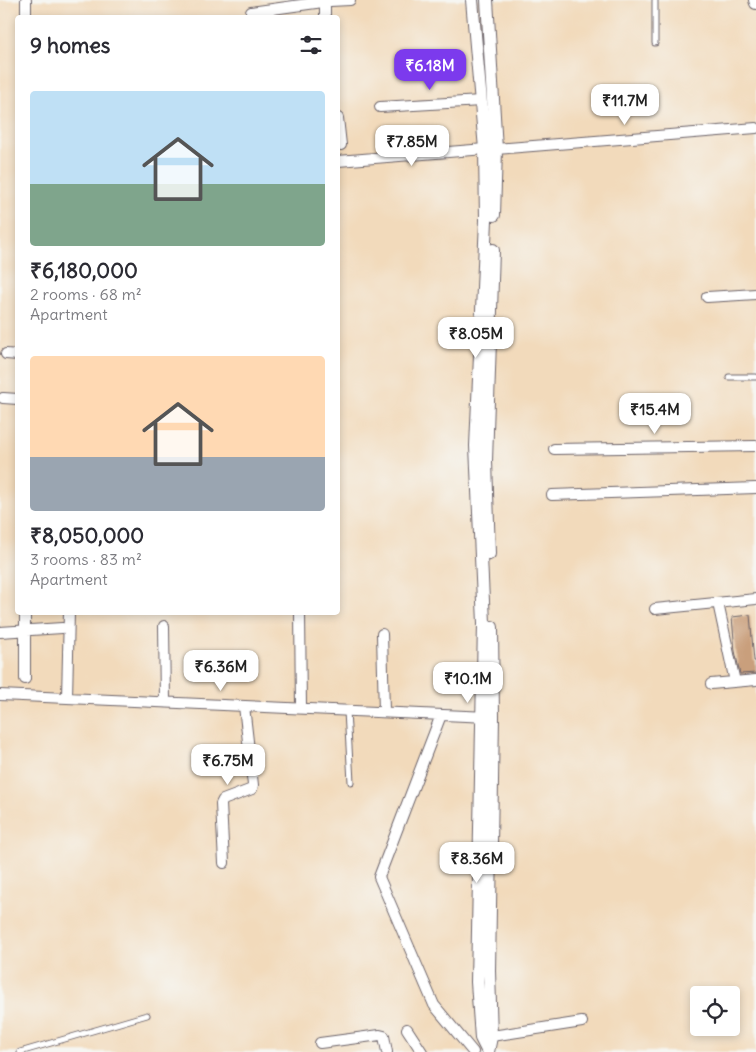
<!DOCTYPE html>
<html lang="en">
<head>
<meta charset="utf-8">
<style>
	:root { --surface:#fff; --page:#f2f2f3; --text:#2b2b33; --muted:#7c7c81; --accent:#7c3aed }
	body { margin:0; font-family:Delius,sans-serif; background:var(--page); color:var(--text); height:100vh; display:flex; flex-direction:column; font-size:19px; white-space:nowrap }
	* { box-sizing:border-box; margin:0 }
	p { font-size:16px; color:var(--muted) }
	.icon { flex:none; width:28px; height:28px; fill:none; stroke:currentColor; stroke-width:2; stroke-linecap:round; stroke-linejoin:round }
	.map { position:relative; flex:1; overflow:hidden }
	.details { position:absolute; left:15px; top:15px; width:325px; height:600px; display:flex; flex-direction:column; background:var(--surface); border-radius:5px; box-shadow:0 2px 8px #0003 }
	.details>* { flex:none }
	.controls { position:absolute; left:690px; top:986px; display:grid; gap:10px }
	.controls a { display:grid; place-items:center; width:50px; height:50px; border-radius:5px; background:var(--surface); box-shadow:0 2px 8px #0003; font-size:25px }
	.price { position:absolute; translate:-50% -42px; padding:0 11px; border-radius:10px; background:#fff; color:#222; font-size:16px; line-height:32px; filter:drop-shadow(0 1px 2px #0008) }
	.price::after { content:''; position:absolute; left:50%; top:30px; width:15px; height:11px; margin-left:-8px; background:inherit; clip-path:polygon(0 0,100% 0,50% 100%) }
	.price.selected { background:var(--accent); color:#fff }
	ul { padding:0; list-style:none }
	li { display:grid; align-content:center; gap:10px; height:265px; padding:0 15px }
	li span { display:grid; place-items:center; height:155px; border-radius:5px; color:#555 }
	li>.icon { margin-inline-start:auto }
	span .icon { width:90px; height:90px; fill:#fffc; stroke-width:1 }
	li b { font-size:21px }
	h2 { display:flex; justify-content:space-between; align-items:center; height:60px; padding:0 15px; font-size:21px }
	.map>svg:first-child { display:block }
	.building { fill:#c99f7b }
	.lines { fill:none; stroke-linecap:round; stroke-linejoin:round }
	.service-casing { stroke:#6b6268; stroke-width:7 }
	.minor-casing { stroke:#6b6268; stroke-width:12 }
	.tertiary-casing { stroke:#6b6268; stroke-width:14 }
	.service { stroke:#fff; stroke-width:5 }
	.minor { stroke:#fff; stroke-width:10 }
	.tertiary { stroke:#fff; stroke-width:12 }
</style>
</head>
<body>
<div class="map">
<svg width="756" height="1052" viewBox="0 0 756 1052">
	<rect width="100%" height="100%" fill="#f6f6f2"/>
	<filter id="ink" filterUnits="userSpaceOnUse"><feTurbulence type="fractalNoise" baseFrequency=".02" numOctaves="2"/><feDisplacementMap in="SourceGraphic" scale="10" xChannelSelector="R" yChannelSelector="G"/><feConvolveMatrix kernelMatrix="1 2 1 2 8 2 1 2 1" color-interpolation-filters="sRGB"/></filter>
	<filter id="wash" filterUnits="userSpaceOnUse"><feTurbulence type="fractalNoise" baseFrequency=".0096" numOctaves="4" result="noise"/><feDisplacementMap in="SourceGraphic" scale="20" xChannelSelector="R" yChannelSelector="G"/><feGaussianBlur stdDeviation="1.12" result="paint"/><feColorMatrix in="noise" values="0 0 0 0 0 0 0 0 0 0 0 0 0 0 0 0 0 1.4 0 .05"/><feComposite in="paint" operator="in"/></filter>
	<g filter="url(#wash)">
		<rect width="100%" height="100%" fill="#f2dabb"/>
		<g id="blocks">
			<path class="building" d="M750 615 754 661H756V673L740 674 735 651 732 617Z"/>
		</g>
	</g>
	<g filter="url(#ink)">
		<use href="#blocks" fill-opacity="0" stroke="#6b6268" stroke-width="1"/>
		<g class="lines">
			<defs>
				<path id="service" d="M655 43V0
					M729 377H756
					M347 711 351 782
					M20 1052 147 1015"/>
				<path id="minor" d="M26 0V18
					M325 2V18
					M251 12 330 1 350 0
					M380 107 481 101
					M338 118 341 145
					M496 149 756 128
					M338 161 485 149
					M707 297 756 294
					M6 354 18 355
					M3 398 18 399
					M554 449 756 446
					M552 495 756 488
					M718 603 735 682
					M655 609 756 599
					M25 612V679
					M300 612 301 708
					M164 626 165 702
					M0 632 62 628
					M382 634 384 712
					M711 684 756 680
					M0 695 488 717
					M67 697 69 612
					M441 715 379 877 434 1005 473 1052
					M224 863 221 804 223 800 252 789 253 785 244 706
					M407 1029 422 1052
					M485 1037 582 1022
					M320 1043 380 1035 384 1036 387 1052"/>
				<path id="tertiary" d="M472 0 485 149 486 220 476 446 484 623 477 982 481 1038 488 1052
					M487 0 496 149 494 215
					M755 0 756 3
					M489 554 486 461 493 250
					M488 1052 491 1037 489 971 493 717 492 627"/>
			</defs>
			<use href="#service" class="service-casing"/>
			<use href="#minor" class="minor-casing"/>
			<use href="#tertiary" class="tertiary-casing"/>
			<use href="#service" class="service"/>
			<use href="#minor" class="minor"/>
			<use href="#tertiary" class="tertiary"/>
		</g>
	</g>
</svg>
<div class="controls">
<a><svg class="icon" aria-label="locate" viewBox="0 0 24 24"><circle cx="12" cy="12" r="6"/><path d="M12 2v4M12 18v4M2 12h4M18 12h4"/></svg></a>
</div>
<b class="price selected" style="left:430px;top:91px">₹6.18M</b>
<b class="price" style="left:625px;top:126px">₹11.7M</b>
<b class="price" style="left:412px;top:167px">₹7.85M</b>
<b class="price" style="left:476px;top:359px">₹8.05M</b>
<b class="price" style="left:655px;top:435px">₹15.4M</b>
<b class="price" style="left:221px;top:692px">₹6.36M</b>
<b class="price" style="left:468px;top:704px">₹10.1M</b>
<b class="price" style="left:228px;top:786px">₹6.75M</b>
<b class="price" style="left:477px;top:884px">₹8.36M</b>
<section class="details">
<h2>9 homes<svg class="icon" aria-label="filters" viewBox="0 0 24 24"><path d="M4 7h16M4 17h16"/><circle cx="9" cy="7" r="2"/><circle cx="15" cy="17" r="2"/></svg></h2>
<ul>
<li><span style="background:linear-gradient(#bfe0f5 60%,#7fa58c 0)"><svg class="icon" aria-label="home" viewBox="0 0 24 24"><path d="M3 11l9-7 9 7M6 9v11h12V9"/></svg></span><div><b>₹6,180,000</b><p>2 rooms · 68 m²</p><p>Apartment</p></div></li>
<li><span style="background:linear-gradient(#ffd9b3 65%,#9aa5b1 0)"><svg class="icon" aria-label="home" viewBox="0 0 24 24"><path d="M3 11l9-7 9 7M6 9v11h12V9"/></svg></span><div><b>₹8,050,000</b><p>3 rooms · 83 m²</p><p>Apartment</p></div></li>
</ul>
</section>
</div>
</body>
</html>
